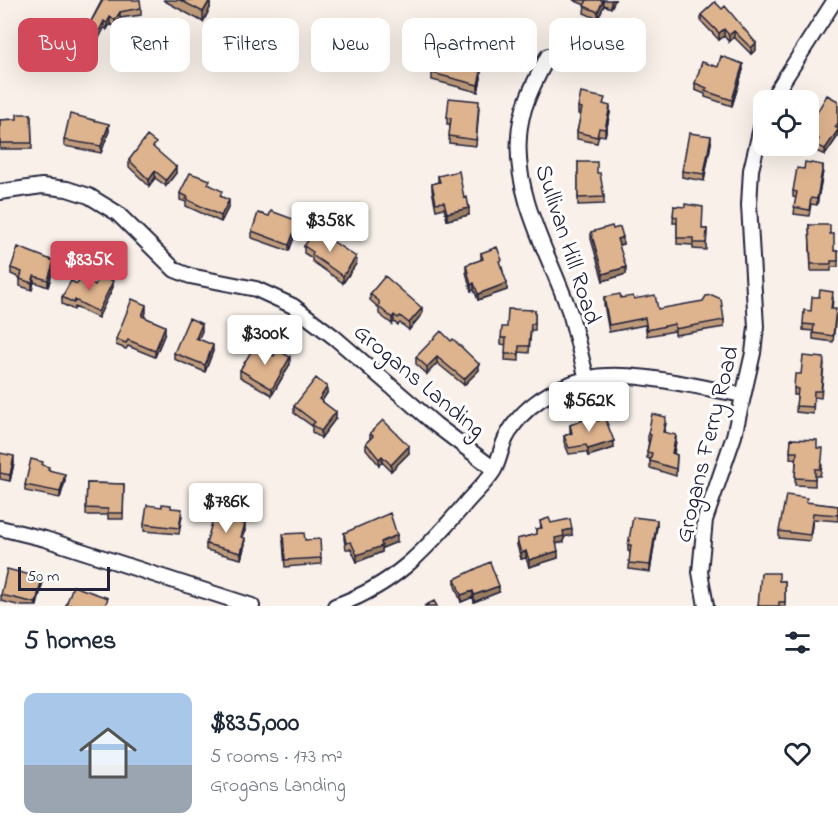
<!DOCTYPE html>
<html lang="en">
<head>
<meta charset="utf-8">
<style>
	:root { --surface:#fff; --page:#f6f6f7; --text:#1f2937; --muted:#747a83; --line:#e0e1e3; --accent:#d1495b }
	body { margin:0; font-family:"Indie Flower",sans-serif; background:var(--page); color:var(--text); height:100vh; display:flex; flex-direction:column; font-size:22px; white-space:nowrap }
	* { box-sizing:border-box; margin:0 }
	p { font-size:20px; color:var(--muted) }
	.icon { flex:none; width:33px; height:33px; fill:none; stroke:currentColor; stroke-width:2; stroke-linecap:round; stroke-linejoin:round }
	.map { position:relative; height:606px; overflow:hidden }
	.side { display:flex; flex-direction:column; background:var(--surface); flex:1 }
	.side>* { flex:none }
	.banner { position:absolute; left:18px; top:18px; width:802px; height:54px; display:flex; gap:12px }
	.buttons { position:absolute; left:753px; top:90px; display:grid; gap:12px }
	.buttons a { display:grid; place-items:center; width:66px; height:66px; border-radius:12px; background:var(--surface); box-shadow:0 6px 24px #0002; font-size:30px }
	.scale { position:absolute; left:18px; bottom:15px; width:92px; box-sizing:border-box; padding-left:6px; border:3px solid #22223b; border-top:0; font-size:16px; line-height:21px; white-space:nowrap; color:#22223b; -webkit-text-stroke:4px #fff; paint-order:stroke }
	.price { position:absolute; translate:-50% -51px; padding:0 14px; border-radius:6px; background:#fff; color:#222; font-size:20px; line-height:39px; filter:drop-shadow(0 2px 3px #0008) }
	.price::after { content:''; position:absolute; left:50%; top:36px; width:18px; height:14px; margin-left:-9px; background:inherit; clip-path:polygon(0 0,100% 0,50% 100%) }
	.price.current { background:var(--accent); color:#fff }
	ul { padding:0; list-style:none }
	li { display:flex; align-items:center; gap:18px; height:150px; padding:0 24px }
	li+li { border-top:2px solid var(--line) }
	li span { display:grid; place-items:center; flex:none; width:168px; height:120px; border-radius:12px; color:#555 }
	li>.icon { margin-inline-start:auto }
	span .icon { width:72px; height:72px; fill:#fffc; stroke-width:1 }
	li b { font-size:26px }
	h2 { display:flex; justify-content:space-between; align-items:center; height:72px; padding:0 24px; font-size:26px }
	.tag { padding:0 21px; border-radius:12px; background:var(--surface); box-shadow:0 6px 24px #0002; font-size:21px; line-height:54px }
	.tag.current { background:var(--accent); color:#fff }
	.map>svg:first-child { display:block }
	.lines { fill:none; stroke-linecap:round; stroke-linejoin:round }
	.minor-casing { stroke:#22223b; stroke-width:18 }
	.minor { stroke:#fff; stroke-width:14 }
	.wall { fill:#bf9b7b; stroke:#22223b; stroke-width:1.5 }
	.shaded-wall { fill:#9b7e64; stroke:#22223b; stroke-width:1.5 }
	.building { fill:#deb48f; stroke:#22223b; stroke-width:1.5 }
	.labels { text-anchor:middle; stroke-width:6; stroke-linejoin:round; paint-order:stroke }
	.street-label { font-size:24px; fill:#22223b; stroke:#fff }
</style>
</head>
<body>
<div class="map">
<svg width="838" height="606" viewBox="0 0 838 606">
	<rect width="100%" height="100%" fill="#f8f0e9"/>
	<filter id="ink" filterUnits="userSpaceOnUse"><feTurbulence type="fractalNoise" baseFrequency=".0167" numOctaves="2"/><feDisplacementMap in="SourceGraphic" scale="12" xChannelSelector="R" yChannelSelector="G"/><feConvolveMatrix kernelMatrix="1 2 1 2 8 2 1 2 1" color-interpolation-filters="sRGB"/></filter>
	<g filter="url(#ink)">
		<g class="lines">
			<defs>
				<path id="minor" d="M548 56C535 81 520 108 519 137 514 199 552 259 571 316 577 337 581 358 587 379
					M771 100 835 0
					M0 192 42 186 67 189 89 196 117 213 175 270 190 276 256 289 293 306 334 337 436 425 494 469
					M0 528 45 539 252 606
					M335 606C394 585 425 551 465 504 474 493 487 482 494 470 500 459 501 446 507 436 522 406 555 387 586 379 626 368 701 388 743 395
					M706 606 700 572 705 520 734 436 753 353 756 327 749 205 751 170 764 115"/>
			</defs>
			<use href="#minor" class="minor-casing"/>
			<use href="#minor" class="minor"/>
		</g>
		<path class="wall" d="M102 0 141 8V15L120 18 115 27 110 24 107 29 104 28 98 40 88 34V27Z
			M163 0H210V8L203 22Z
			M573 0H615L611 8 604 5 598 19 584 13 585 5Z
			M715 2 756 50 751 54 734 37 729 42 724 36 719 40 701 21V15Z
			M477 41 469 69 481 78 478 92 432 80V73Z
			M718 67 743 70 732 106 705 97V94L695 90V83Z
			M838 101V136L825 155 816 151 817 144 808 140V128Z
			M605 105 610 113 605 136 599 135 597 143 577 139V132L581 115 578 114V107Z
			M479 108 476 146 449 143 450 124H447V117Z
			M31 114 32 149H0V120L17 119Z
			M109 131 101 153 64 146V140Z
			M711 143 704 181 682 177V171Z
			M156 150 176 173 166 186 155 178 149 186 129 167V160Z
			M578 162 597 173 604 197V204L578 205Z
			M823 171 817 205 811 204 809 216 794 214 796 198 793 197V191Z
			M438 176 464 198 469 215 447 220 444 208 436 210 432 190V184L438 182Z
			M210 185 222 197 229 206 221 222 186 206V202L180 200V193Z
			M674 206 702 229H707L706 250 693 249V245L677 244V223H673Z
			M809 225 830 234 834 251H838V267H831V271H811Z
			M298 227 289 251 252 238V231Z
			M613 229 623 244 619 245 626 274 603 281 591 239V232Z
			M304 246 356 264 343 283 312 261V258L304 253Z
			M481 253 502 267 507 290 478 300 474 290 471 291 466 272V265L481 260Z
			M54 267 48 287 34 282 32 290 20 286V278L11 274V268Z
			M77 284 113 287 98 318 75 307 74 310 62 304V297Z
			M370 294 422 314 409 330 400 323 398 325 394 322 392 324 379 314V308L370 300Z
			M604 297 634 299 658 309 724 320V327L675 335V331L647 336 645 325 609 332 604 304Z
			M833 298 832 309 836 316 833 342 813 339V331L803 330V324Z
			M535 310V330H531L529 353 519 352V361L505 360 506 345 501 344V338L507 327Z
			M146 312 144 317 165 333 155 357 128 346 126 349 116 345V339Z
			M202 331 198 339 213 351 205 372 174 359V353Z
			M451 341 479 370 464 385 437 363 427 374 416 364V357Z
			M274 356 290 364 272 395 240 377V370Z
			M824 364 821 398 814 397 813 414 796 412 797 395H794V388Z
			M327 393 322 401 336 418 321 438 312 432V426L294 413V406Z
			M581 416 598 421 614 448 588 456 586 452 569 454 564 442V436L570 433V425L581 421Z
			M666 424 664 432 676 441 674 454 677 455 676 476 650 468V459L647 458V452L649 441H648V434Z
			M370 433 409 453 391 471 382 462 379 465 366 449V443L370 439Z
			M791 439 817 448 822 466 820 476H815V486L795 485 796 459 790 458Z
			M0 453 14 463 10 481 0 479Z
			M43 465 65 481 60 498 25 491V485Z
			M87 483 124 484 123 519H108V515H86Z
			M807 503 838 506V521L813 519 810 541 779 538V531Z
			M182 516 179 534 144 531V524Z
			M226 519 245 531 243 537 245 544 241 559 206 550V544Z
			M540 521 551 523 572 535 564 537V542L556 544 558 558 529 567 526 558 521 559 517 545V539L536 534V529L541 528Z
			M657 526 650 572 629 569 630 552 628 551V545Z
			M344 533 397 542 382 548V552L357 562 351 549H346L344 539Z
			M305 540 321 558V564L285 567 283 541Z
			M455 579 499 592 474 602 473 597 461 602 455 586Z
			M779 581H785V606H758Z
			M42 585 37 606H21L1 601V595Z"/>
		<path class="shaded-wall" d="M210 0V8L203 22V12Z
			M603 0 604 5 598 19V12Z
			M612 0H615L611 8V2Z
			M120 12V18L115 27V20Z
			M110 17V24L107 29V23Z
			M104 21V28L98 40V33Z
			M724 29V36L719 40V33Z
			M734 31V37L729 42V35Z
			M477 34V41L468 75V68Z
			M756 43V50L751 54V48Z
			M743 64V70L732 106V100Z
			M481 72V78L478 92V85Z
			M610 106V113L605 136V129Z
			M109 124V131L101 153V146Z
			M838 130V136L825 155V149Z
			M711 136V143L704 181V174Z
			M823 165V171L817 205V199Z
			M176 167V173L166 186V180Z
			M155 171V178L149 186V180Z
			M229 200V206L221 222V216Z
			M469 208V215L447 220V213Z
			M298 221V227L289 251V245Z
			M623 237V244L617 245V239Z
			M356 257V264L343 283V276Z
			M54 261V267L48 287V280Z
			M626 267V274L603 281V274Z
			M34 276V282L32 290V283Z
			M113 281V287L98 318V312Z
			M474 283V290L471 291V285Z
			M507 283V290L478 300V294Z
			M146 305V312L142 323V316Z
			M422 308V314L409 330V323Z
			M394 315V322L392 324V318Z
			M202 324V331L196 344V338Z
			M165 326V333L155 357V351Z
			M213 345V351L205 372V365Z
			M290 357V364L272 395V389Z
			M437 357V363L427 374V367Z
			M479 364V370L464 385V379Z
			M327 387V393L319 405V399Z
			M336 412V418L321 438V431Z
			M676 435V441L672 460V453Z
			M614 441V448L588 456V449Z
			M409 446V453L391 471V465Z
			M14 456V463L10 481V475Z
			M382 456V462L379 465V459Z
			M65 474V481L60 498V492Z
			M657 520V526L650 572V565Z
			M245 524V531L241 543V537Z
			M572 529V535L564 537V542L555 544V538L563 531Z
			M397 535V542L382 548V552L357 562V555L381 542Z
			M245 538V544L241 559V553Z
			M526 551V558L521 559V553Z
			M558 551V558L529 567V560Z
			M42 578V585L36 606V603Z
			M499 586V592L474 602V595Z
			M473 591V597L461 602V595Z"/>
		<path class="building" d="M103 0H140L141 8 120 12 115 20 110 17 107 23 104 21 98 33 88 27Z
			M180 0H210L203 12Z
			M587 0H603L598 12 584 6Z
			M715 2 722 9 725 6 756 43 751 48 734 31 729 35 724 29 719 33 701 15Z
			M455 29 477 34 468 68 481 72 478 85 432 73 435 63 442 65 449 35 454 36Z
			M721 56 743 64 732 100 705 91 707 88 695 83 702 62 718 67Z
			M581 93 605 98 603 104 610 106 605 129 599 128 597 137 577 132 582 108 578 107Z
			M827 95 838 101V123L835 127 838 129V130L825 149 816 145 819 139 808 133V128Z
			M449 98 479 101 476 140 449 136 451 118 447 117Z
			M17 114H31L32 143H0V120L17 119Z
			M70 114 109 124 101 146 64 140Z
			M689 133 711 136 704 174 682 171Z
			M147 136 156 143 153 147 176 167 166 180 155 171 149 180 129 160Z
			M578 162H597V173H600L604 197 578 198Z
			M805 162 823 165 817 199 811 198 809 210 794 207 797 192 793 191 797 168 804 169Z
			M459 171 464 198 467 197 469 208 447 213 444 202 436 203 432 184 440 182 438 176Z
			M190 173 210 180 208 184 222 191 220 196 229 200 221 216 186 199 188 197 180 193Z
			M685 204 703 207 702 229H707L706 243H693V238H677V217L673 216 674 206 685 207Z
			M271 211 298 221 289 245 252 231 258 213 269 216Z
			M809 225H830V234H834V251H838V261H831V264H811Z
			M612 226 613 229 620 227 623 237 617 239 626 267 603 274 591 232Z
			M316 230 356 257 343 276 312 255 313 252 304 246Z
			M18 247 54 261 48 280 34 276 32 283 20 279 22 272 11 268Z
			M497 247 502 260 499 261 507 283 478 294 474 283 471 285 466 265 483 259 481 253Z
			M101 274 113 281 98 312 75 300 74 303 62 297 71 281 77 284 80 277 95 285Z
			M385 276 422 308 409 323 400 316 398 318 394 315 392 318 379 307V301L370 294Z
			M820 290 833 292 831 309H836L833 336 813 333 814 325 803 324 804 310 811 311 812 297H819Z
			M620 294 621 298 633 296 634 299 655 295 658 309 703 301 706 296 712 295 721 299 724 320 675 329V324L647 330 645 318 609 325 604 297Z
			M132 299 146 305 142 316 165 326 155 351 128 340 126 343 116 339Z
			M508 309 535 310V324H531L529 346H519V354H505L506 338H501L502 327H507Z
			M189 318 202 324 196 338 213 345 205 365 174 353Z
			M441 331 451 341 453 339 479 364 464 379 437 357 427 367 416 357Z
			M255 345 274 356 277 350 290 357 272 389 240 370Z
			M803 356 824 358 821 391H814L813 407 796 406 798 389 794 388 795 374H801Z
			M316 378 327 387 319 399 336 412 321 431 312 425 315 422 294 406Z
			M594 411 598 421 605 418 614 441 588 449 586 445 569 448 564 436 572 433 570 425 583 420 581 416Z
			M652 414 666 417 663 432 676 435 672 453 677 455 676 469 650 461 652 453 647 452 651 435 648 434Z
			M383 420 409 446 391 465 382 456 379 459 366 443 373 436 370 433Z
			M791 439 817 440V448H823L822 460 820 469H815V479L795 478 797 452H790Z
			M0 453 14 456 10 475 0 473Z
			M31 459 43 462 42 465 49 467 48 470 65 474 60 492 25 485Z
			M87 483 124 484 123 513H108V509L86 508Z
			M786 495 807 498 806 502 838 506V515L813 513 810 535 779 531Z
			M162 504 171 505V508L182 509 179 528 144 524 147 505 162 507Z
			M215 512 226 515 225 519 245 524 241 537 245 538 241 553 206 544Z
			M390 513 397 535 381 542 382 546 357 555 351 542 346 543 344 533Z
			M633 517 657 520 650 565 629 563 631 545H628Z
			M549 518 551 523 570 519 572 529 563 531 564 536 555 538 558 551 529 560 526 551 521 553 517 539 537 534 536 529 542 528 540 521Z
			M304 533 305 540 320 539 321 558 285 560 283 534Z
			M490 562 499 586 474 595 473 591 461 595 455 579Z
			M7 569 42 578 36 603 1 595Z
			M761 573H779V581H785V602H779V606H758Z
			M73 586 108 598 105 606 66 605Z
			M434 601 437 606H424Z"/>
	</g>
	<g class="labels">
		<g class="street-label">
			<text transform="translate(569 244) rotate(72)" y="8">Sullivan Hill Road</text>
			<text transform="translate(420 380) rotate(40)" y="8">Grogans Landing</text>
			<text transform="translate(706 444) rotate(-76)" y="8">Grogans Ferry Road</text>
		</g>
	</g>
</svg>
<div class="buttons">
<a><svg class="icon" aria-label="locate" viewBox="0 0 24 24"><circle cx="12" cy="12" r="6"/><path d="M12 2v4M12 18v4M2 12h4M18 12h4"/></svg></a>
</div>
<div class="scale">50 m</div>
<b class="price" style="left:330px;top:253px">$358K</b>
<b class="price current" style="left:89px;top:292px">$835K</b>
<b class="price" style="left:265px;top:366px">$300K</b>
<b class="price" style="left:589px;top:433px">$562K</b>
<b class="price" style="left:226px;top:534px">$786K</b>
<div class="banner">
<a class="tag current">Buy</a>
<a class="tag">Rent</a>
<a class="tag">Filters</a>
<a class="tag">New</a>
<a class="tag">Apartment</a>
<a class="tag">House</a>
</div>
</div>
<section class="side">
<h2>5 homes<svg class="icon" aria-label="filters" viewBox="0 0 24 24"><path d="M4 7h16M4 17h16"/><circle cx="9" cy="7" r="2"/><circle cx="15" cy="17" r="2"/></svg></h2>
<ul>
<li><span style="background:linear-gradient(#a9c7e8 60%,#9aa5b1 0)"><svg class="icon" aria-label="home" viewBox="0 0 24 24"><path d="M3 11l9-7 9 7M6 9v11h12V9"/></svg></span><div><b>$835,000</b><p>5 rooms · 173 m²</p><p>Grogans Landing</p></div><svg class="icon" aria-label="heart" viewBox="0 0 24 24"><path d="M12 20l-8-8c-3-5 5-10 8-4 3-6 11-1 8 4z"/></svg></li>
</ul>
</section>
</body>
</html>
